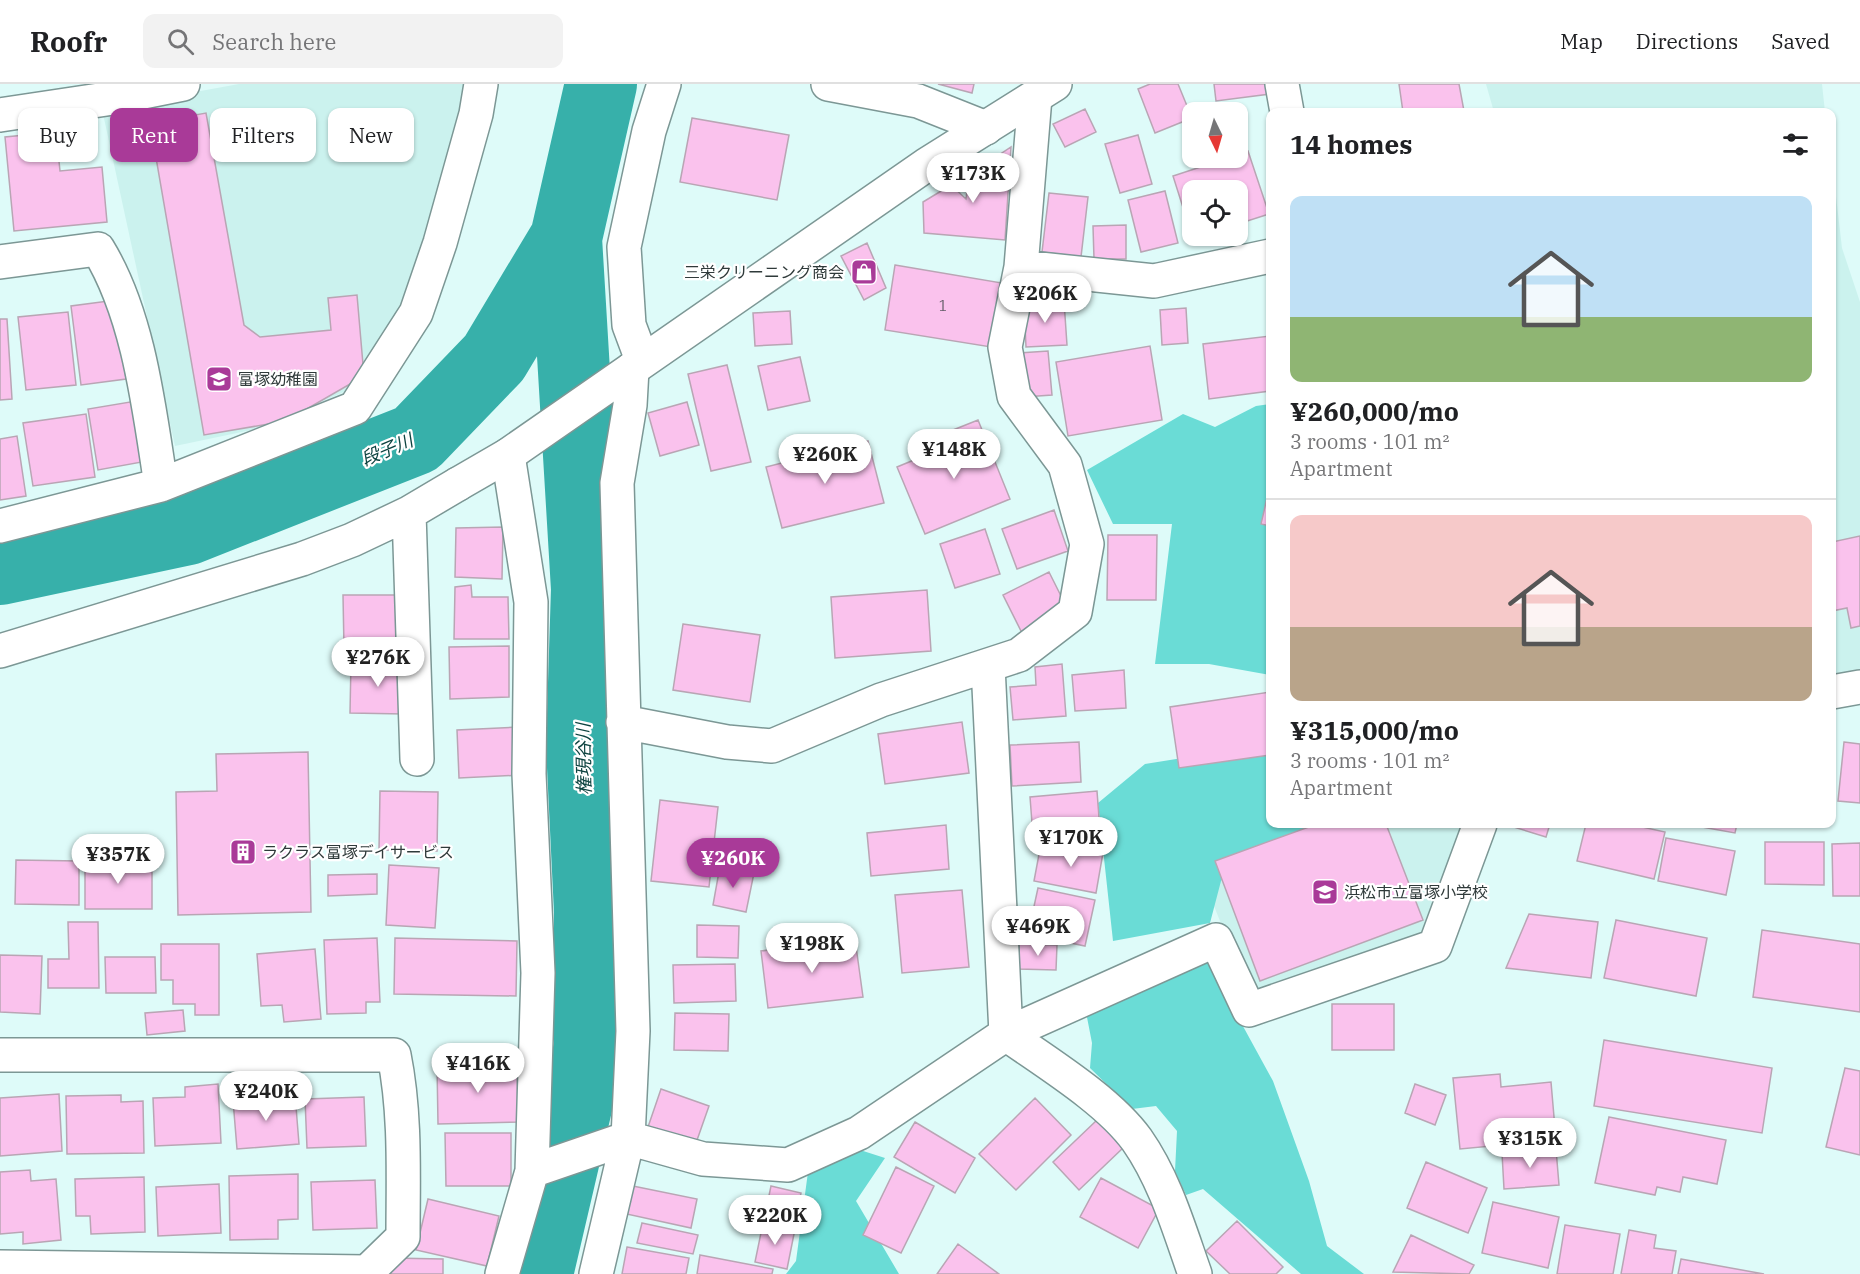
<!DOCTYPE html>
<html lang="en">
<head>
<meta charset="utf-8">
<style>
	:root { --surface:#fff; --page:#f2f2f2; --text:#202124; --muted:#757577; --line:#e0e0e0; --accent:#a93a98 }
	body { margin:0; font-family:"IBM Plex Serif","Noto Sans JP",serif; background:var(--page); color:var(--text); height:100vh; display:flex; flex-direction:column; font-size:22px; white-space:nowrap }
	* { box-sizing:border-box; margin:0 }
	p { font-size:20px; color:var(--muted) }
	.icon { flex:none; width:33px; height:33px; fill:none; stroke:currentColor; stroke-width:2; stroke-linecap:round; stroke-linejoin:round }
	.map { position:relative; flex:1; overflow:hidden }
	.panel { position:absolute; left:1266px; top:24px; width:570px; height:720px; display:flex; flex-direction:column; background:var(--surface); border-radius:12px; box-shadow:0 2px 4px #0004 }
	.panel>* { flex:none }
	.hud { position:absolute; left:18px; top:24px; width:570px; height:54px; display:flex; gap:12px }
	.needle { width:39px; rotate:175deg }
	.tools { position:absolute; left:1182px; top:18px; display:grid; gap:12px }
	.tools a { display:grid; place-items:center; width:66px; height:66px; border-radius:12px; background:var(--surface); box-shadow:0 2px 4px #0004; font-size:30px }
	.price { position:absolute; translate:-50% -51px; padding:0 14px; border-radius:21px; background:#fff; color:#222; font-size:20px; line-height:39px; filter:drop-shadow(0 2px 3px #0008) }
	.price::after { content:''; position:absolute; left:50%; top:36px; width:18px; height:14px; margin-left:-9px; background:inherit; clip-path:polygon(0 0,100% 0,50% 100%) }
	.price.current { background:var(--accent); color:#fff }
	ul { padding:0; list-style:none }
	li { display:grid; align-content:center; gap:12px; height:318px; padding:0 24px }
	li+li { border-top:2px solid var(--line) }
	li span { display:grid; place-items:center; height:186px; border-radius:12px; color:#555 }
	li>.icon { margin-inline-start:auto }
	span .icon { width:108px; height:108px; fill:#fffc; stroke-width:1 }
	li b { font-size:26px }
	h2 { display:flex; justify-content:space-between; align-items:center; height:72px; padding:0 24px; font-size:26px }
	.tag { padding:0 21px; border-radius:12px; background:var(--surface); box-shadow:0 2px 4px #0004; font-size:21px; line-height:54px }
	.tag.current { background:var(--accent); color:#fff }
	header { display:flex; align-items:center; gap:36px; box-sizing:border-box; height:84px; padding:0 30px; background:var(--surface); border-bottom:2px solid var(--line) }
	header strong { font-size:28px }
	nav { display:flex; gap:33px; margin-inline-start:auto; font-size:21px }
	.search { width:420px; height:54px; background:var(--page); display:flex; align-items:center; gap:15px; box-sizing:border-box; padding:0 21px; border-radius:12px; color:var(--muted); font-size:22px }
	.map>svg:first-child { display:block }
	.built { fill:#cbf2ee }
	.forest { fill:#6adcd6 }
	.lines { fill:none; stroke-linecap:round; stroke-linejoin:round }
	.river { stroke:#37b0aa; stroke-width:72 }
	.building { fill:#fac2ed; stroke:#b9a5b4; stroke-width:1.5 }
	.street-casing { stroke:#7c9795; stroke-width:36 }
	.secondary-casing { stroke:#7c9795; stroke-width:36 }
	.street { stroke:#fff; stroke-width:33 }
	.secondary { stroke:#fff; stroke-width:33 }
	.labels { text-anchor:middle; stroke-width:4.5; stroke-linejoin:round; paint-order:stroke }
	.number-label { font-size:14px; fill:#625c67 }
	.poi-label { font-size:16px; fill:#2f3a3a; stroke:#fff; text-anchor:start }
	.water-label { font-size:18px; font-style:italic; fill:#0d4340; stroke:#fff }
</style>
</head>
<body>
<header>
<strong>Roofr</strong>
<div class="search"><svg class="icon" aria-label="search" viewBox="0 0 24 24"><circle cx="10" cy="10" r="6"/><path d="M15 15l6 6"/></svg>Search here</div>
<nav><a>Map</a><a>Directions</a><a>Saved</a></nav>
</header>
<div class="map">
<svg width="1860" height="1190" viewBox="0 0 1860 1190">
	<rect width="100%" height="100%" fill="#defbf9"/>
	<path class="built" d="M239 0H470L403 231 346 307 261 344 175 362 102 25Z
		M1486 0H1822L1825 28H1494Z
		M1832 78 1842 164 1860 218V588L1832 594Z
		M1270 740H1463L1427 855 1252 917 1190 762Z"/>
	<path class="forest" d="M1270 320V591L1209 580H1155L1172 440H1113L1087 386 1183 330 1215 343 1256 322Z
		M1270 660V740H1320L1240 768 1221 797 1210 839 1113 857 1098 719 1145 680Z
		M1204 871 1273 997 1309 1097 1327 1162 1364 1190H1301L1203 1105 1186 1111 1175 1087 1177 1047 1156 1022 1132 1025 1090 984 1092 959 1085 923Z
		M857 1065 885 1074 856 1117 899 1190H786L796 1177 808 1088Z"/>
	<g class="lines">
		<path class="river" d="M0 485 188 445 416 355 494 274 566 154 601 0
			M537 1190 590 963V828L582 662 587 505 566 154"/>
	</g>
	<path class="building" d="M938 0H974L972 9Z
		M1150 0H1178L1192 34 1155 49 1138 5Z
		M1214 0H1269L1270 10 1216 17Z
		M1399 0H1459L1464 27 1403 28Z
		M1085 25 1096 48 1065 63 1053 40Z
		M206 29 244 241 260 253 331 246 328 214 357 211 364 292 286 337 204 351 150 39Z
		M692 34 789 51 777 116 680 98Z
		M56 48 60 87 102 83 107 138 14 147 5 53Z
		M1138 51 1152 100 1120 109 1105 60Z
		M1011 63 1005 156 924 149 923 118 951 101 966 115 969 91Z
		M1248 67 1269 130 1238 140V106H1192V152H1203L1193 155 1173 92 1228 74H1238V70Z
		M1165 107 1178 159 1141 168 1128 116Z
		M1049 109 1088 113 1081 173 1042 168Z
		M1126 141V175H1094L1093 142Z
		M867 159 886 204 864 216 841 172Z
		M895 181 1002 199 991 263 885 246Z
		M116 216 126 295 81 301 71 222Z
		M1064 217 1067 261 1026 263 1024 220Z
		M1186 224 1188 259 1162 261 1160 226Z
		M790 227 792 260 755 262 753 229Z
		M68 228 76 301 26 306 18 233Z
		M0 235H7L12 315 0 316Z
		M1270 252V307L1209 315 1203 260Z
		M1150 262 1162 336 1068 352 1056 278Z
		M1048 267 1052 311 1024 313 1019 269Z
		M800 273 810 317 768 326 758 282Z
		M727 281 751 378 711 387 688 290Z
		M142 316 153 376 98 386 88 325Z
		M687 318 699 361 660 372 648 329Z
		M86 330 95 393 33 402 23 339Z
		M978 336 1010 415 925 450 897 383 948 362 943 350Z
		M17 352 26 412 0 416V355Z
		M868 357 884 419 782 444 766 383Z
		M1270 401V442L1261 440Z
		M1054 426 1068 467 1017 485 1002 445Z
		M503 443 502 495 455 493 456 444Z
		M985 445 1000 490 955 504 940 460Z
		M1108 451H1157L1156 516H1107Z
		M1860 452V542L1851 544 1847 524 1832 527V458Z
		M1049 488 1069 528 1023 551 1003 511Z
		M471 501 472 513H508L509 555H454L455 503Z
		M927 506 931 567 835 574 831 513Z
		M343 511H408L409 563 344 564Z
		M683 540 760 551 750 618 673 606Z
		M509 562V613L450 615 449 563Z
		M351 578 405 579 404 630 350 629Z
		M1062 580 1066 632 1013 636 1010 603 1036 601 1035 583Z
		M1124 586 1126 624 1075 627 1072 591Z
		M1270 608V671L1179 684 1170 623Z
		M962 638 969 689 885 700 878 650Z
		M519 643 521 691 459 694 457 646Z
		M1079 658 1081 698 1012 702 1010 661Z
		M1844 658 1860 660V719L1838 717Z
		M308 668 311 828 178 831 176 708 217 707 216 670Z
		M380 707 438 708 437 767 379 766Z
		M1097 707 1100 747 1033 752 1030 713Z
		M660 716 718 723 709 803 651 797Z
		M1317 740H1386L1423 836 1260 897 1215 777Z
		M1504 740H1550L1546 753Z
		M1586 740H1629L1665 748 1654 795 1577 777Z
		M1685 740H1737L1735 749Z
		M946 741 949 785 871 792 867 749Z
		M1666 754 1735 767 1726 811 1658 797Z
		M1076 757 1104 763 1096 809 1034 797 1040 765 1073 772Z
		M1765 758H1824V801L1765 800Z
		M1860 759V812H1833L1832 760Z
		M16 776 79 777V821L15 820Z
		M85 776H152V825H85Z
		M389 781 439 784 435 844 386 841Z
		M720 782 754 789 746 828 713 821Z
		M377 790V810L328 812V791Z
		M1038 804 1095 816 1085 862 1028 850Z
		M962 806 969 883 902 889 895 811Z
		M1529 830 1598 838 1591 894 1506 884Z
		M1616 836 1707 854 1696 912 1604 894Z
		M68 838H98L99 904H48V875H69Z
		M697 841 739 842 738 874 697 873Z
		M1762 846 1860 860V928L1753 913Z
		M377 854 380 918H366V929L327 930 324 856Z
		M395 854 517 857 516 912 394 910Z
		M855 855 863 913 768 924 761 867Z
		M161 860H219V931H195V920H173V896H161Z
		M1019 860 1057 861 1056 886 1018 885Z
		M315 865 321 935 284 938 282 921 261 922 257 870Z
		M0 871 42 872 40 930 0 928Z
		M105 873H155L156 909H106Z
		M735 880 736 917 674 919 673 881Z
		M1332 920H1394V966H1332Z
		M183 926 185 947 147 951 145 929Z
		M675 929 729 930 728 967 674 966Z
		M1604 956 1772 984 1762 1049 1594 1022Z
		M517 979 518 1038 438 1040 437 981Z
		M1845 984 1860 987V1071L1826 1063Z
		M1500 990 1501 1003 1551 998 1556 1056 1460 1065 1453 994Z
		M218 1000 221 1059 155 1062 153 1014 185 1013V1003Z
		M1415 1000 1446 1011 1435 1041 1405 1029Z
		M661 1005 709 1022 696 1059 648 1043Z
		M59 1010 62 1067 0 1072V1014Z
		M295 1010 299 1060 237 1065 233 1016Z
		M121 1011V1018L143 1017 144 1069 67 1070 66 1012Z
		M364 1013 366 1062 307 1064 305 1015Z
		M1035 1014 1071 1051 1016 1106 979 1070Z
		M1609 1033 1726 1056 1717 1100 1683 1093 1680 1108 1657 1103 1655 1111 1595 1099Z
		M1097 1036 1124 1063 1079 1106 1053 1078Z
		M915 1038 975 1074 955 1109 894 1073Z
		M445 1049H511V1102H446Z
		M1556 1065 1559 1101 1504 1105 1502 1069Z
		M1426 1078 1487 1104 1468 1149 1407 1124Z
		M896 1083 934 1102 901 1169 863 1151Z
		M30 1086 31 1097 56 1095 61 1156 23 1160V1148L0 1150V1088Z
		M298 1090V1135L278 1136V1155L230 1156 229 1092Z
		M144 1093 145 1148 91 1150 90 1132H76L75 1095Z
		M1101 1094 1159 1125 1138 1164 1080 1133Z
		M375 1096 377 1144 313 1146 311 1098Z
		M219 1100 221 1149 158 1152 156 1103Z
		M628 1101 697 1115 691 1144 622 1129Z
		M771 1102 801 1109 795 1137 765 1131Z
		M428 1115 499 1132 487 1182 416 1166Z
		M1493 1118 1559 1133 1548 1184 1482 1169Z
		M1237 1137 1283 1183 1276 1190H1230L1206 1167Z
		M642 1139 698 1151 693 1170 637 1159Z
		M763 1139 795 1145 787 1185 755 1178Z
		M1565 1141 1620 1150 1613 1190H1557Z
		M1629 1146 1656 1151 1654 1164 1676 1167 1672 1190H1621Z
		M1411 1151 1474 1181 1469 1190 1393 1188Z
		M958 1160 999 1190H937Z
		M627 1163 689 1174 686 1190H622Z
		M700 1171 773 1185 772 1190H697Z
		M391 1174 443 1175V1190H391Z
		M1681 1175 1764 1190H1678Z"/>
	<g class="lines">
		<defs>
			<path id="street" d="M828 0 918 17 986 44
				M1282 0 1287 28
				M0 31 113 14 183 0
				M0 178 98 165C139 232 149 324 161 401
				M1021 183 1154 197 1270 172
				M642 276 629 241 624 163 649 47 664 0
				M409 429 417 675
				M0 442 161 401 355 324 416 229 440 159 476 30 481 0
				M0 567 302 475 352 456 409 429 458 400
				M1832 608 1860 603
				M623 638 727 658 772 662 881 616 1019 571 1075 528 1087 460 1065 381 1014 312 1005 263 1021 183 1035 13
				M1006 950 1216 856 1249 926 1435 862 1480 740
				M1006 950C1047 979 1108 1016 1137 1056 1165 1096 1179 1145 1195 1190
				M0 971H394C406 1031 403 1092 403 1153L367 1188
				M532 1087 628 1054 633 947 617 399 630 321 632 285
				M0 1183 367 1188V1190
				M502 1190 532 1087 538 889 529 690 531 518 508 371
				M596 1190 628 1054 703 1075 788 1081 859 1049 1006 950 988 582"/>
			<path id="secondary" d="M458 400 508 371 926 81 1055 0"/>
		</defs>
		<use href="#street" class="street-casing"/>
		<use href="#secondary" class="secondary-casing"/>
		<use href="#street" class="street"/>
		<use href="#secondary" class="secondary"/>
	</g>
	<defs>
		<symbol id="shop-square" viewBox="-11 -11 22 22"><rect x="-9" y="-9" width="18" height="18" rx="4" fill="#a93a98" stroke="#fff"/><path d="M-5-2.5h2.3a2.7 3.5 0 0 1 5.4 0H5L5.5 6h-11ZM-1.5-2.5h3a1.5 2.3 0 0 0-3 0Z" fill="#fff"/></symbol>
		<symbol id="school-square" viewBox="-11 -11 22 22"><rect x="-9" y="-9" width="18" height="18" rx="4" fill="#a93a98" stroke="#fff"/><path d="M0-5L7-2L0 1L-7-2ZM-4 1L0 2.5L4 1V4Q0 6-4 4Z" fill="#fff"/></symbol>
		<symbol id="building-square" viewBox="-11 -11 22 22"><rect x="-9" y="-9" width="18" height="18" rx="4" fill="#a93a98" stroke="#fff"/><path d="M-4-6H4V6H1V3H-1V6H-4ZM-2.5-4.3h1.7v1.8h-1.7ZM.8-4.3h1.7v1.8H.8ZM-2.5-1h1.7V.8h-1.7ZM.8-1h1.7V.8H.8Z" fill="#fff"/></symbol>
	</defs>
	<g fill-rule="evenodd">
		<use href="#shop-square" x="849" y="173" width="30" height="30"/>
		<use href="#school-square" x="204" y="280" width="30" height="30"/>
		<use href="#building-square" x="228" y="753" width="30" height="30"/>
		<use href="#school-square" x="1310" y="793" width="30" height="30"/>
	</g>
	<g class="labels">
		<g class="number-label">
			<text x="943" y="227">1</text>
		</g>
		<g class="poi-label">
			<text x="844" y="194" text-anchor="end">三栄クリーニング商会</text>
			<text x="238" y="301">富塚幼稚園</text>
			<text x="262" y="774">ラクラス富塚デイサービス</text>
			<text x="1344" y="814">浜松市立富塚小学校</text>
		</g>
		<g class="water-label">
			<text transform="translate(387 366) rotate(-23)" y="6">段子川</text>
			<text transform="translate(584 675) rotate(-91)" y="6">権現谷川</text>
		</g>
	</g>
</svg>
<div class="tools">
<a><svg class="needle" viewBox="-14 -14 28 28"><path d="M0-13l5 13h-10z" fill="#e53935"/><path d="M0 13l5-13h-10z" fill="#757577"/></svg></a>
<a><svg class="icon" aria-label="locate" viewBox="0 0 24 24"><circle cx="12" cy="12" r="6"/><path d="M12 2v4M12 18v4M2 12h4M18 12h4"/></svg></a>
</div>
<b class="price" style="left:973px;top:120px">¥173K</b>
<b class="price" style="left:1045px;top:240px">¥206K</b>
<b class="price" style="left:954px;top:396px">¥148K</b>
<b class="price" style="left:825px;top:401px">¥260K</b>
<b class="price" style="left:378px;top:604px">¥276K</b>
<b class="price" style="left:1071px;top:784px">¥170K</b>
<b class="price" style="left:118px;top:801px">¥357K</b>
<b class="price current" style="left:733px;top:805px">¥260K</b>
<b class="price" style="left:1038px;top:873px">¥469K</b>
<b class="price" style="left:812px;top:890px">¥198K</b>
<b class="price" style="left:478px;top:1010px">¥416K</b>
<b class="price" style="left:266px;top:1038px">¥240K</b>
<b class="price" style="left:1530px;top:1085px">¥315K</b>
<b class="price" style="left:775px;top:1162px">¥220K</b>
<div class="hud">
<a class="tag">Buy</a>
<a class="tag current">Rent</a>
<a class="tag">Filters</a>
<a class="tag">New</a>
</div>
<section class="panel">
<h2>14 homes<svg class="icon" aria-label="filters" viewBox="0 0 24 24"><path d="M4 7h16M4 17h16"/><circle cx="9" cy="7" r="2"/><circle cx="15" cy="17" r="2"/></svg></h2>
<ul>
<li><span style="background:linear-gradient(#bfe0f5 65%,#8fb573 0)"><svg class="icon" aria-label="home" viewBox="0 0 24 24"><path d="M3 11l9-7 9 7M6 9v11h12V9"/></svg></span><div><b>¥260,000/mo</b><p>3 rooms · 101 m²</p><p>Apartment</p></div></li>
<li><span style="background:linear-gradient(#f6c9c9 60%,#b9a48a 0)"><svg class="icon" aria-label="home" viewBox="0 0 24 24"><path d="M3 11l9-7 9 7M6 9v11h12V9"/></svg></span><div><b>¥315,000/mo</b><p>3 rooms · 101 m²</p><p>Apartment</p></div></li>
</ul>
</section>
</div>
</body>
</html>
